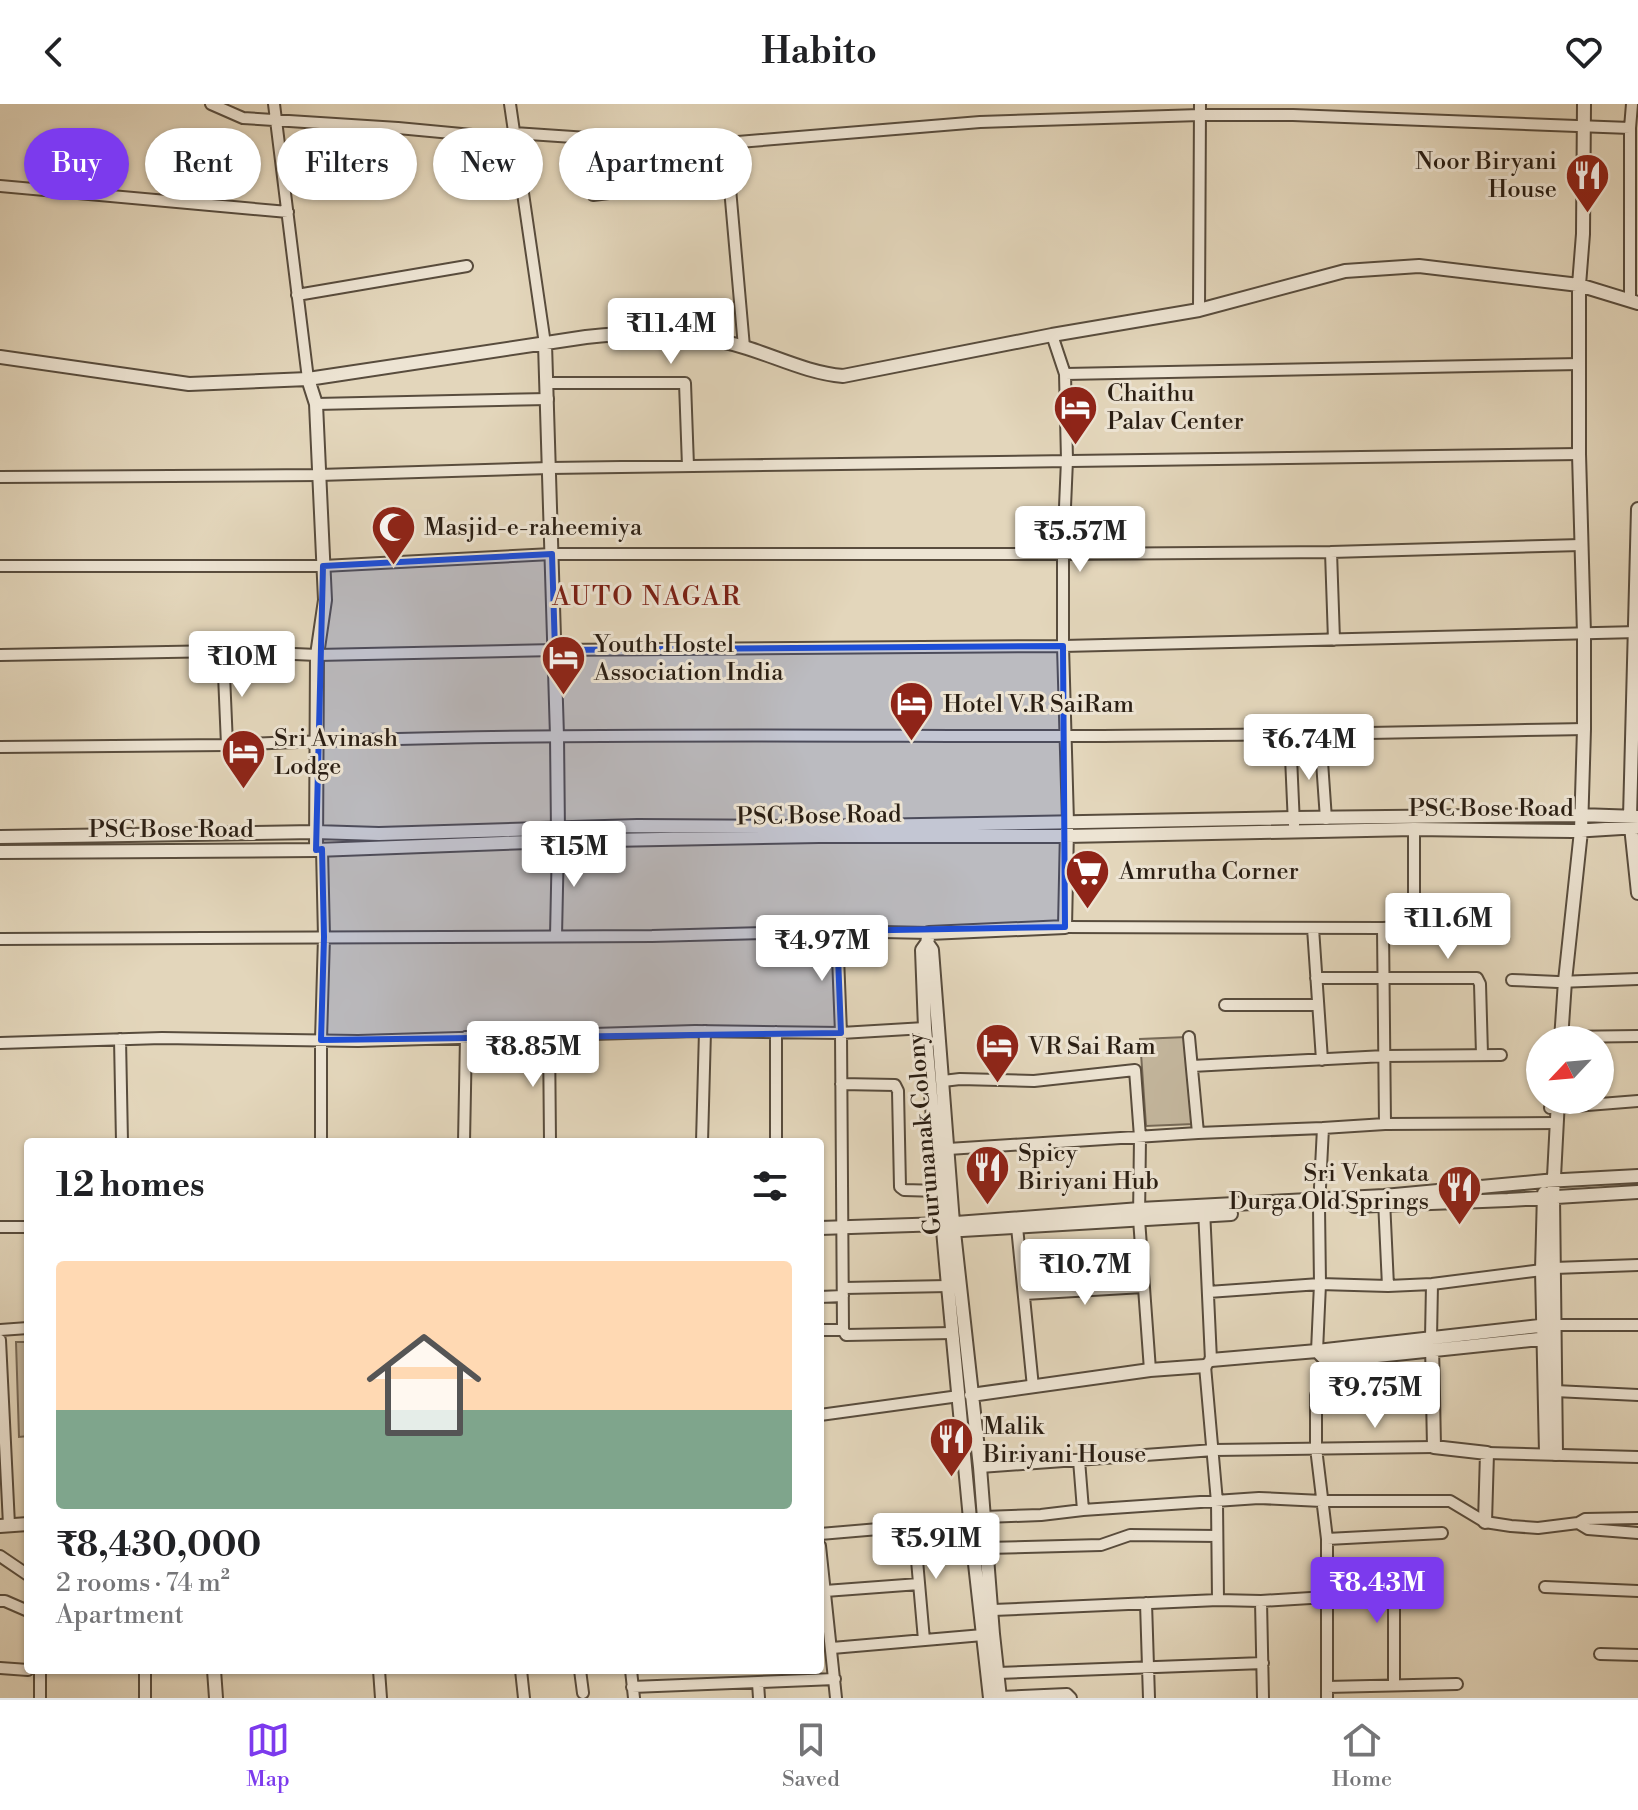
<!DOCTYPE html>
<html lang="en">
<head>
<meta charset="utf-8">
<style>
	:root { --surface:#fff; --page:#f6f6f6; --text:#202124; --muted:#757577; --line:#e0e0e0; --accent:#7c3aed }
	body { margin:0; font-family:"Libre Bodoni",serif; background:var(--page); color:var(--text); height:100vh; display:flex; flex-direction:column; font-size:30px; white-space:nowrap }
	* { box-sizing:border-box; margin:0 }
	p { font-size:26px; color:var(--muted) }
	.icon { flex:none; width:44px; height:44px; fill:none; stroke:currentColor; stroke-width:2; stroke-linecap:round; stroke-linejoin:round }
	.map { position:relative; flex:1; overflow:hidden }
	.drawer { position:absolute; left:24px; top:1034px; width:800px; height:536px; display:flex; flex-direction:column; background:var(--surface); border-radius:8px; box-shadow:0 2px 6px #0004 }
	.drawer>* { flex:none }
	.guide { position:absolute; left:24px; top:24px; width:800px; height:72px; display:flex; gap:16px }
	.needle { width:52px; rotate:244deg }
	.fabs { position:absolute; left:1526px; top:922px; display:grid; gap:16px }
	.fabs a { display:grid; place-items:center; width:88px; height:88px; border-radius:50%; background:var(--surface); box-shadow:0 2px 6px #0004; font-size:40px }
	.price { position:absolute; translate:-50% -68px; padding:0 18px; border-radius:8px; background:#fff; color:#222; font-size:26px; line-height:52px; filter:drop-shadow(0 2px 4px #0008) }
	.price::after { content:''; position:absolute; left:50%; top:48px; width:24px; height:18px; margin-left:-12px; background:inherit; clip-path:polygon(0 0,100% 0,50% 100%) }
	.price.current { background:var(--accent); color:#fff }
	ul { padding:0; list-style:none }
	li { display:grid; align-content:center; gap:16px; height:424px; padding:0 32px }
	li span { display:grid; place-items:center; height:248px; border-radius:8px; color:#555 }
	li>.icon { margin-inline-start:auto }
	span .icon { width:144px; height:144px; fill:#fffc; stroke-width:1 }
	li b { font-size:34px }
	h2 { display:flex; justify-content:space-between; align-items:center; height:96px; padding:0 32px; font-size:34px }
	.pill { padding:0 28px; border-radius:36px; background:var(--surface); box-shadow:0 2px 6px #0004; font-size:28px; line-height:72px }
	.pill.current { background:var(--accent); color:#fff }
	header { display:flex; justify-content:space-between; align-items:center; height:104px; padding:0 32px; background:var(--surface); font-size:36px; font-weight:600 }
	.menu { display:flex; justify-content:space-around; align-items:center; height:112px; border-top:2px solid var(--line); background:var(--surface); font-size:22px; color:var(--muted) }
	.menu a { display:grid; justify-items:center; gap:4px }
	.menu .current { color:var(--accent) }
	.map>svg:first-child { display:block }
	.green { fill:#c4b79e; stroke:#776a58; stroke-width:2 }
	.lines { fill:none; stroke-linecap:round; stroke-linejoin:round }
	.minor-casing { stroke:#584c3d; stroke-width:14 }
	.tertiary-casing { stroke:#584c3d; stroke-width:16 }
	.minor { stroke:#ede4d3; stroke-width:10 }
	.tertiary { stroke:#ede4d3; stroke-width:12 }
	.marked { fill:#1d4ed8; fill-opacity:0.2; stroke:#1d4ed8; stroke-width:6; stroke-linejoin:round }
	.labels { text-anchor:middle; stroke-width:6; stroke-linejoin:round; paint-order:stroke }
	.poi-label { font-size:24px; fill:#2a1e13; stroke:#ede4d3; text-anchor:start }
	.street-label { font-size:24px; fill:#2a1e13; stroke:#ede4d3 }
	.neighbourhood-label { font-size:26px; letter-spacing:2px; fill:#7a1f14; stroke:#ede4d3 }
</style>
</head>
<body>
<header><svg class="icon" aria-label="back" viewBox="0 0 24 24"><path d="M15 5l-7 7 7 7"/></svg>Habito<svg class="icon" aria-label="heart" viewBox="0 0 24 24"><path d="M12 20l-8-8c-3-5 5-10 8-4 3-6 11-1 8 4z"/></svg></header>
<div class="map">
<svg width="1638" height="1594" viewBox="0 0 1638 1594">
	<rect width="100%" height="100%" fill="#e3d6bb"/>
	<filter id="stains"><feTurbulence type="fractalNoise" baseFrequency=".0025" numOctaves="4"/><feColorMatrix values="0 0 0 0 .2 0 0 0 0 .09 0 0 0 0 .02 0 0 0 .5 -.17"/></filter>
	<radialGradient id="worn" r=".72"><stop offset=".6" stop-color="#630" stop-opacity="0"/><stop offset="1" stop-color="#630" stop-opacity=".3"/></radialGradient>
	<path class="green" d="M1186 933 1194 1020 1146 1022 1140 935Z
		M16 1238H28V1332L19 1333Z"/>
	<g class="lines">
		<defs>
			<path id="minor" d="M211 0 243 14 398 24 516 35
				M274 0 308 275
				M510 0 545 240
				M514 29 647 38 726 39 980 18 1200 11H1293L1630 24
				M726 39 744 243
				M0 82 288 108
				M593 91 729 74
				M297 191 467 162
				M1630 196V24L1632 0
				M1199 206 1200 0
				M1052 231 1065 270 1067 356 1063 450V542L1068 718
				M1065 270 1580 260
				M547 279H685L688 362
				M316 300 548 295
				M0 373 319 371 550 364 1579 350
				M1331 448 1334 536
				M0 462H323L552 450H1063L1331 448 1581 441
				M223 547 317 551 555 546 1063 542 1638 528
				M0 551 223 547 227 641 0 643
				M1320 629 1326 715
				M1290 630 1294 721
				M227 641C504 628 782 632 1059 632 1234 632 1409 628 1584 625
				M1065 823 1383 824 1385 1020 1557 1019
				M1313 824 1322 956
				M1383 824 1414 822V725
				M837 827 841 929 843 1226
				M556 832 558 737
				M0 835 652 832 837 827 929 829
				M1316 874H1477L1480 880 1482 950
				M1512 876 1558 878 1638 875
				M1225 901H1318
				M776 928V1038
				M549 931 550 1038
				M1189 933 1198 1029
				M1562 933 1638 932
				M120 935 122 1038
				M0 939 162 934 358 937 695 927 841 929 925 924
				M1192 962 1385 952 1501 951
				M943 977 960 975 1034 977 1135 966 1140 1033 1139 1115 1150 1266
				M841 980 895 981 898 987 900 1083 904 1086 940 1087
				M1550 1004 1638 997
				M1323 1024 1385 1020
				M321 1038V936L324 833 322 745
				M464 1038 466 933
				M702 1038 705 927
				M948 1045 1198 1029 1323 1024 1319 1103 1320 1180 1317 1247
				M1384 1096 1388 1182
				M1204 1105 1211 1256 1205 1262 1217 1398 1218 1496
				M0 1123H28
				M1017 1123 1033 1283
				M1554 1164 1638 1161
				M844 1184 948 1182
				M1208 1188 1320 1180 1388 1182 1432 1180 1542 1166
				M1024 1190 1143 1183
				M820 1193 843 1192
				M1555 1221H1638
				M0 1226 28 1224
				M820 1226H843L846 1231 952 1229
				M1431 1234 1432 1180
				M0 1236 9 1421
				M1555 1287 1638 1291
				M1316 1291V1344L1327 1435V1594
				M820 1311 959 1292
				M1487 1349 1638 1353
				M1079 1356 1083 1406
				M980 1363 1214 1346 1434 1343
				M984 1413 1041 1411 1083 1406 1259 1394 1322 1397H1450L1485 1418 1511 1422 1538 1424 1578 1419 1585 1415 1638 1414
				M1578 1419 1588 1425 1638 1429
				M914 1422 924 1536
				M820 1430 914 1422 970 1415
				M1327 1435 1442 1429
				M820 1442 836 1594
				M986 1444 1101 1441 1130 1431 1217 1432
				M0 1452 28 1471
				M1545 1483 1638 1487
				M825 1487 919 1480
				M0 1497H5L28 1507
				M1261 1497 1263 1594
				M1146 1499 1149 1594
				M993 1506 1218 1496 1261 1497 1327 1493 1394 1495V1581
				M832 1544 983 1531
				M1600 1550 1638 1551
				M0 1564 28 1566
				M145 1566V1594
				M379 1566 381 1594
				M521 1566 524 1594
				M580 1566 583 1589
				M631 1566 634 1594
				M998 1569 1263 1559
				M758 1579 759 1594
				M632 1583 835 1575
				M1327 1583 1457 1580
				M1000 1593 1067 1590 1071 1594
				M40 1594V1566"/>
			<path id="tertiary" d="M545 240 557 632 558 728
				M0 253 189 280 308 275 586 233C639 227 696 228 747 244 779 254 809 269 843 272L1052 231 1199 206 1345 167 1419 162 1579 181 1638 199
				M308 275 316 300 325 496 317 551 316 746
				M1638 405 1630 713 1638 789
				M0 733 315 728 379 730 637 722 810 723 1294 714 1580 711 1638 713
				M0 748 316 746 558 737 819 732H1067L1414 725 1573 727 1638 723
				M927 839 932 846 953 1119 980 1363 993 1530 1000 1594
				M1561 936 1565 877 1581 727 1584 625V530L1579 350V181L1583 130 1584 0
				M1544 1089 1542 1166 1546 1349
				M1354 1102 1508 1096 1638 1088
				M820 1124 943 1120 1140 1105 1384 1092 1545 1077 1638 1072
				M962 1126 1231 1110
				M1432 1240 1434 1343 1487 1349 1485 1418
				M1317 1247 1327 1257H1329L1549 1234
				M1211 1256 1317 1247 1548 1221
				M971 1291 1150 1266 1205 1262
				M1556 1350 1553 1092 1558 996
				M0 1422 28 1420
				M214 1566 216 1594
				M990 1594 970 1415 948 1182 925 924 922 846 927 839 929 829 1065 823 1067 725"/>
		</defs>
		<use href="#minor" class="minor-casing"/>
		<use href="#tertiary" class="tertiary-casing"/>
		<use href="#minor" class="minor"/>
		<use href="#tertiary" class="tertiary"/>
	</g>
	<path class="marked" d="M552 450 555 546 1063 542 1065 823 837 827 841 929 321 936 324 833 322 745 316 746 323 462Z"/>
	<defs>
		<symbol id="restaurant-pin" viewBox="-11 -11 22 30"><path d="M0 17L-7.5 6A9.5 9.5 0 1 1 7.5 6Z" fill="#8f2418" stroke="#ede4d3"/><path d="M-5-6h1v4h1v-4h1v4h1v-4h1v5L-1.5 .5V6h-2V.5L-5-1ZM5-6V6H3V1.5H1.5Q1.5-4 5-6Z" fill="#fff"/></symbol>
		<symbol id="hotel-pin" viewBox="-11 -11 22 30"><path d="M0 17L-7.5 6A9.5 9.5 0 1 1 7.5 6Z" fill="#8f2418" stroke="#ede4d3"/><path d="M-6-4.5h1.5V1H6V5H4.5V3h-9V5H-6ZM-4 0a1.8 1.8 0 1 1 3.6 0ZM.5 0V-2.5h3Q6-2.5 6 0Z" fill="#fff"/></symbol>
		<symbol id="mosque-pin" viewBox="-11 -11 22 30"><path d="M0 17L-7.5 6A9.5 9.5 0 1 1 7.5 6Z" fill="#8f2418" stroke="#ede4d3"/><path d="M3.5-4.9A6 6 0 1 0 3.5 4.9A5 5 0 1 1 3.5-4.9Z" fill="#fff"/></symbol>
		<symbol id="supermarket-pin" viewBox="-11 -11 22 30"><path d="M0 17L-7.5 6A9.5 9.5 0 1 1 7.5 6Z" fill="#8f2418" stroke="#ede4d3"/><path d="M-6-5.5h2.5l.6 2H6L4.5 2H-2.5L-4.4-4H-6ZM-1.5 3.2a1.3 1.3 0 1 0 .1 0ZM3 3.2a1.3 1.3 0 1 0 .1 0Z" fill="#fff"/></symbol>
	</defs>
	<g fill-rule="evenodd">
		<use href="#restaurant-pin" x="1562" y="46" width="51" height="69"/>
		<use href="#hotel-pin" x="1050" y="278" width="51" height="69"/>
		<use href="#mosque-pin" x="368" y="398" width="51" height="69"/>
		<use href="#hotel-pin" x="538" y="528" width="51" height="69"/>
		<use href="#hotel-pin" x="886" y="574" width="51" height="69"/>
		<use href="#hotel-pin" x="218" y="622" width="51" height="69"/>
		<use href="#supermarket-pin" x="1062" y="742" width="51" height="69"/>
		<use href="#hotel-pin" x="972" y="916" width="51" height="69"/>
		<use href="#restaurant-pin" x="962" y="1038" width="51" height="69"/>
		<use href="#restaurant-pin" x="1434" y="1058" width="51" height="69"/>
		<use href="#restaurant-pin" x="926" y="1310" width="51" height="69"/>
	</g>
	<g class="labels">
		<g class="poi-label">
			<text x="1557" y="65" text-anchor="end">Noor Biryani<tspan x="1557" dy="28">House</tspan></text>
			<text x="1107" y="297">Chaithu<tspan x="1107" dy="28">Palav Center</tspan></text>
			<text x="424" y="431">Masjid-e-raheemiya</text>
			<text x="594" y="548">Youth Hostel<tspan x="594" dy="28">Association India</tspan></text>
			<text x="943" y="608">Hotel V.R SaiRam</text>
			<text x="274" y="642">Sri Avinash<tspan x="274" dy="28">Lodge</tspan></text>
			<text x="1119" y="775">Amrutha Corner</text>
			<text x="1028" y="950">VR Sai Ram</text>
			<text x="1018" y="1057">Spicy<tspan x="1018" dy="28">Biriyani Hub</tspan></text>
			<text x="1429" y="1077" text-anchor="end">Sri Venkata<tspan x="1429" dy="28">Durga Old Springs</tspan></text>
			<text x="983" y="1330">Malik<tspan x="983" dy="28">Biriyani House</tspan></text>
		</g>
		<g class="street-label">
			<text x="1491" y="712">PSC Bose Road</text>
			<text transform="translate(819 711) rotate(-1)" y="8">PSC Bose Road</text>
			<text x="171" y="733">PSC Bose Road</text>
			<text transform="translate(924 1030) rotate(-95)" y="8">Gurunanak Colony</text>
		</g>
		<g class="neighbourhood-label">
			<text x="647" y="501">AUTO NAGAR</text>
		</g>
	</g>
	<rect width="100%" height="100%" filter="url(#stains)"/>
	<rect width="100%" height="100%" fill="url(#worn)"/>
</svg>
<div class="fabs">
<a><svg class="needle" viewBox="-14 -14 28 28"><path d="M0-13l5 13h-10z" fill="#e53935"/><path d="M0 13l5-13h-10z" fill="#757577"/></svg></a>
</div>
<b class="price" style="left:671px;top:262px">₹11.4M</b>
<b class="price" style="left:1080px;top:470px">₹5.57M</b>
<b class="price" style="left:242px;top:595px">₹10M</b>
<b class="price" style="left:1309px;top:678px">₹6.74M</b>
<b class="price" style="left:574px;top:785px">₹15M</b>
<b class="price" style="left:1448px;top:857px">₹11.6M</b>
<b class="price" style="left:822px;top:879px">₹4.97M</b>
<b class="price" style="left:533px;top:985px">₹8.85M</b>
<b class="price" style="left:1085px;top:1203px">₹10.7M</b>
<b class="price" style="left:1375px;top:1326px">₹9.75M</b>
<b class="price" style="left:936px;top:1477px">₹5.91M</b>
<b class="price current" style="left:1377px;top:1521px">₹8.43M</b>
<div class="guide">
<a class="pill current">Buy</a>
<a class="pill">Rent</a>
<a class="pill">Filters</a>
<a class="pill">New</a>
<a class="pill">Apartment</a>
</div>
<section class="drawer">
<h2>12 homes<svg class="icon" aria-label="filters" viewBox="0 0 24 24"><path d="M4 7h16M4 17h16"/><circle cx="9" cy="7" r="2"/><circle cx="15" cy="17" r="2"/></svg></h2>
<ul>
<li><span style="background:linear-gradient(#ffd9b3 60%,#7fa58c 0)"><svg class="icon" aria-label="home" viewBox="0 0 24 24"><path d="M3 11l9-7 9 7M6 9v11h12V9"/></svg></span><div><b>₹8,430,000</b><p>2 rooms · 74 m²</p><p>Apartment</p></div></li>
</ul>
</section>
</div>
<nav class="menu">
<a class="current"><svg class="icon" aria-label="map" viewBox="0 0 24 24"><path d="M3 6l6-2 6 2 6-2v14l-6 2-6-2-6 2zM9 4v14M15 6v14"/></svg>Map</a>
<a><svg class="icon" aria-label="saved" viewBox="0 0 24 24"><path d="M7 4h10v16l-5-4-5 4z"/></svg>Saved</a>
<a><svg class="icon" aria-label="home" viewBox="0 0 24 24"><path d="M3 11l9-7 9 7M6 9v11h12V9"/></svg>Home</a>
</nav>
</body>
</html>
